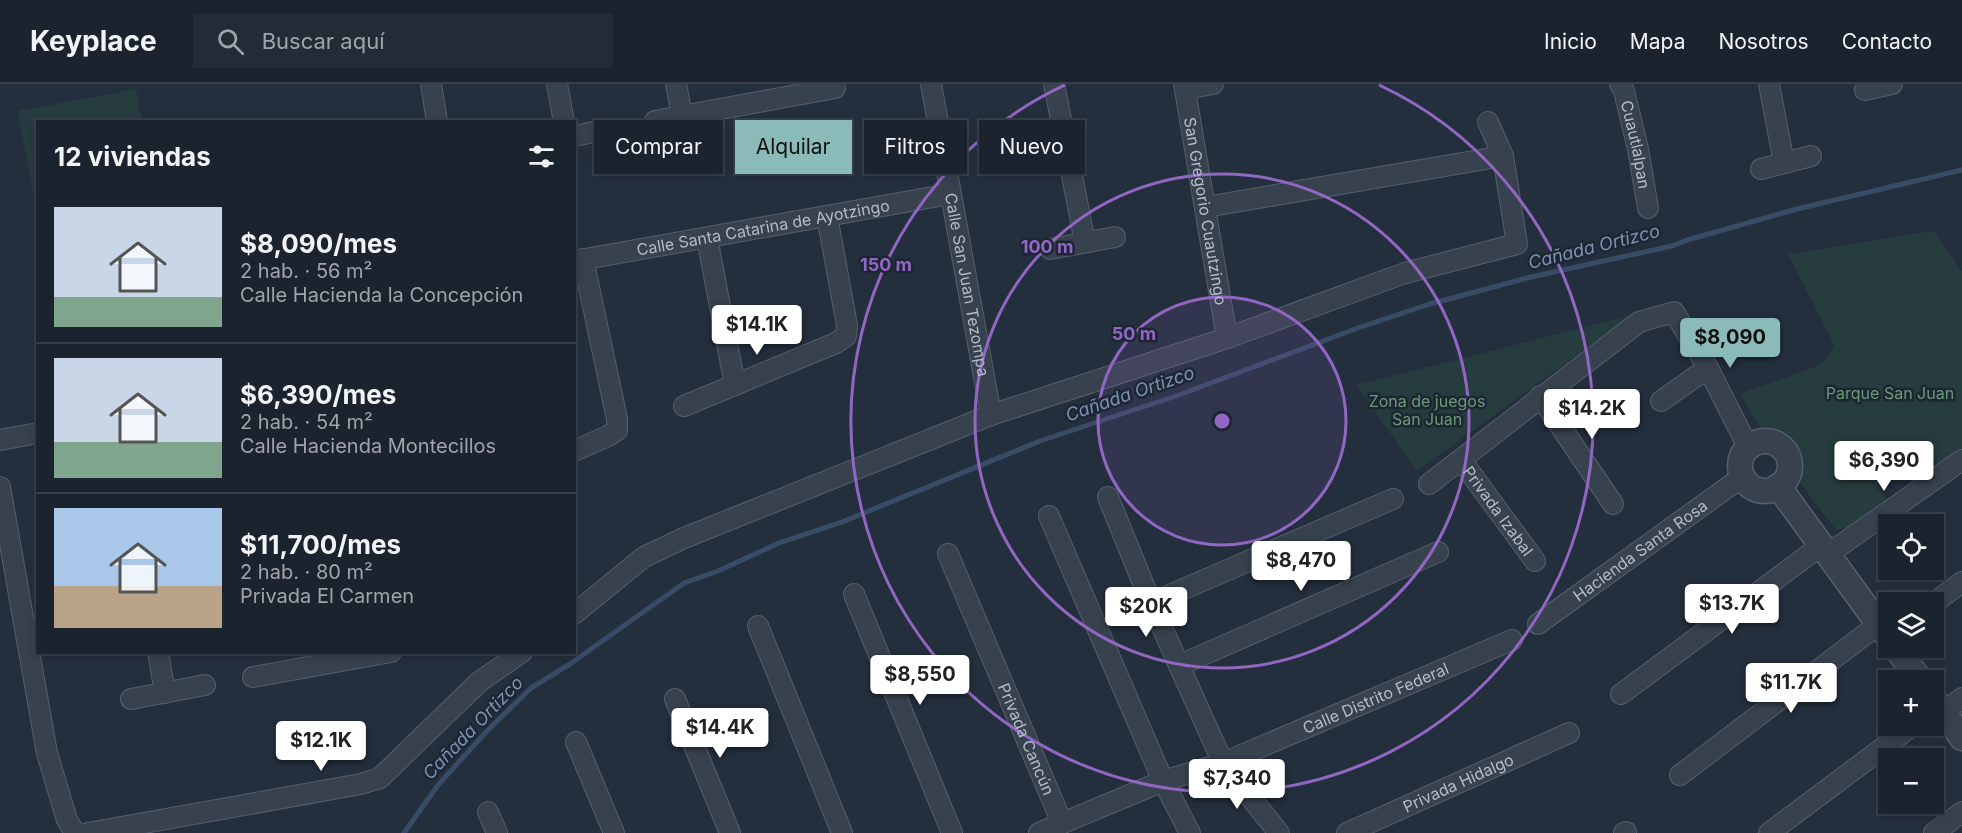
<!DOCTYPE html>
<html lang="es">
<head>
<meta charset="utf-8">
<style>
	:root { --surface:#1b232e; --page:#242b36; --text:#f1f3f6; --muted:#a0a4aa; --line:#39404a; --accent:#8bbbb9 }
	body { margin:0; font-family:Inter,sans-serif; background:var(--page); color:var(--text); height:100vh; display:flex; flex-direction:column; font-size:22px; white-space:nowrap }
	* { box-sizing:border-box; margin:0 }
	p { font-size:20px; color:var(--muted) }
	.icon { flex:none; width:33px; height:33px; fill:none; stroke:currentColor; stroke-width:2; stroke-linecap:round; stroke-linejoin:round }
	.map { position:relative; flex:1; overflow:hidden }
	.panel { position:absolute; left:36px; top:36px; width:540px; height:534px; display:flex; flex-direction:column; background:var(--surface); border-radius:0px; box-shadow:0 3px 9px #0003,0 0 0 2px var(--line) }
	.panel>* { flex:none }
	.top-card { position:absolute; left:594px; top:36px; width:570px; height:54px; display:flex; gap:12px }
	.tools { position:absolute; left:1878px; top:430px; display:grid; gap:12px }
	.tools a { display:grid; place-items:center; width:66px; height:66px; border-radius:0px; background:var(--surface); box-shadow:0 3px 9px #0003,0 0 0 2px var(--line); font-size:30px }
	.price { position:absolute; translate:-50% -51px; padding:0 14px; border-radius:6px; background:#fff; color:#222; font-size:20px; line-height:39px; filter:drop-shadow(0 2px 3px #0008) }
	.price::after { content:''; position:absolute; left:50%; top:36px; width:18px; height:14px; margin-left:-9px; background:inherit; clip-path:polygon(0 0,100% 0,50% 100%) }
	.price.on { background:var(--accent); color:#111 }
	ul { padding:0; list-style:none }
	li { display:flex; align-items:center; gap:18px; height:150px; padding:0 18px }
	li+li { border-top:2px solid var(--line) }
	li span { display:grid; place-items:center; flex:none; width:168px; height:120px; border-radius:0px; color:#555 }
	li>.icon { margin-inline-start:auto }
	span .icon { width:72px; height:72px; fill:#fffc; stroke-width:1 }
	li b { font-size:26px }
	h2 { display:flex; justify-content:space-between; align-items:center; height:72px; padding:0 18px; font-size:26px }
	.pill { padding:0 21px; border-radius:0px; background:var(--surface); box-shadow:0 3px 9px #0003,0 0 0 2px var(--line); font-size:21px; line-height:54px }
	.pill.on { background:var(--accent); color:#111 }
	header { display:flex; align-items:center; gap:36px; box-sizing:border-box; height:84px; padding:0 30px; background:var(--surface); border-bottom:2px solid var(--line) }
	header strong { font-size:28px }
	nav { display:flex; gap:33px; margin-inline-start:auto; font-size:21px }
	.search { width:420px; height:54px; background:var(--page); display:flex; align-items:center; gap:15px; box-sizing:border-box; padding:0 21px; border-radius:0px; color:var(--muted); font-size:22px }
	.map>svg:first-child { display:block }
	.green { fill:#263c3f }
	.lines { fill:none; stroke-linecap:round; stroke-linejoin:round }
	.stream { stroke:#394c67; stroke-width:5 }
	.minor-casing { stroke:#565f6c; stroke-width:22 }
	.tertiary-casing { stroke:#565f6c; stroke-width:27 }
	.minor { stroke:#38414e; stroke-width:20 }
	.tertiary { stroke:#38414e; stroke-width:24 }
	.ring { fill:none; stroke:#9266c3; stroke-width:3 }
	.labels { text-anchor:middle; stroke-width:5; stroke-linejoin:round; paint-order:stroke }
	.street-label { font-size:16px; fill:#b4bcc9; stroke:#1d2633 }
	.park-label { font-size:16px; fill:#6b9a76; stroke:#1d2633 }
	.water-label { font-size:18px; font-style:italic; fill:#7c92b1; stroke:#1d2633 }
	.centre { fill:#9266c3; stroke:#1d2633; stroke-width:3 }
	.ring-label { font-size:18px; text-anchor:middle; font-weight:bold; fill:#9266c3; stroke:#1d2633; stroke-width:5; stroke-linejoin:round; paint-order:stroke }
</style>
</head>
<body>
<header>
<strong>Keyplace</strong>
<div class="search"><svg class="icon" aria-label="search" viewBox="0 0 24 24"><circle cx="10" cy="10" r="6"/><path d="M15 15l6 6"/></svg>Buscar aquí</div>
<nav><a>Inicio</a><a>Mapa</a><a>Nosotros</a><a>Contacto</a></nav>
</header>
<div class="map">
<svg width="1962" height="749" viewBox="0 0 1962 749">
	<rect width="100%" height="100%" fill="#242f3e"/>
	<path class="green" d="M136 5 142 37 38 38 37 132 18 27Z
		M1933 147 1962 187V365L1939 381 1930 368 1879 405 1887 417 1849 443 1836 446 1801 401 1803 379 1794 356 1763 347 1740 310 1820 281 1835 263 1788 170Z
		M1632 231 1417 387 1356 301Z"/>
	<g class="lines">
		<path class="stream" d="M404 749 438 701 487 647 531 604 570 580 684 499 718 487 779 459 842 438 1040 357 1179 311 1358 244 1430 220 1531 193 1672 162 1687 156 1797 125 1962 86"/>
		<defs>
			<g id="minor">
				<path d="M431 0 437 38"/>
				<path d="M557 0 564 38"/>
				<path d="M676 0 682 32"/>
				<path id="s1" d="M931 0 991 331"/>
				<path d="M1054 0 1085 158"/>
				<path id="s2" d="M1184 0 1227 254"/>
				<path id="s3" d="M1620 0 1624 7 1638 65 1648 124"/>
				<path d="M1769 0 1784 79"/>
				<path d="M1185 5 1213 0"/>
				<path d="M1865 6 1892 0"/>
				<path d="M655 37 835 4"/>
				<path d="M574 52 604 46"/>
				<path d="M1761 85 1811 72"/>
				<path d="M1206 123 1503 72"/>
				<path d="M707 154 735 301"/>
				<path d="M1050 165 1115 153"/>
				<path id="s4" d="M574 177 950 110"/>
				<path d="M1540 312 1613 420"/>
				<path d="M1661 317 1708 284"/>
				<path d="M684 322 836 259 846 252 847 241 827 132"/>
				<path d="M0 356 38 349"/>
				<path d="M574 367 608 352 617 346V335L583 175"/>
				<path id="s5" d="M1461 376 1535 477"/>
				<path d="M1429 400 1639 238 1674 228 1708 284 1748 363"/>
				<path d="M0 403 47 669 67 736 75 749H77"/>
				<path d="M1108 413 1151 519 1223 679 1279 749"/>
				<path d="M1049 432 1163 697 1190 749"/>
				<path id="s6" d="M948 470 1062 739"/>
				<path d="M1828 470 1962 376"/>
				<path d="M854 510 952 749"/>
				<path d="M1151 519 1393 415"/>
				<path d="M1934 519 1962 498"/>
				<path d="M574 530 644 473 684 454 991 331 1227 254 1405 189 1517 160 1503 72 1488 38"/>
				<path id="s7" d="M1538 540 1742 393"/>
				<path d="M758 542 842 749"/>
				<path d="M158 568 165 609"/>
				<path d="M1180 581 1438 468"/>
				<path d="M253 593 391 568"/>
				<path d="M1621 610 1822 461"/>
				<path d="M131 615 205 601"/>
				<path d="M675 615 730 749"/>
				<path d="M1943 628 1962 614"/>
				<path d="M576 658 614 749"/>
				<path d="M1680 691 1879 540"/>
				<path d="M488 728 497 749"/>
				<path d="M88 749 361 700 380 694 479 598 522 568"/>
				<path id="s8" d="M1039 749 1163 697 1223 679 1512 556"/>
				<path id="s9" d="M1347 749 1569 649"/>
				<path d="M1624 749 1626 748"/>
				<path d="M1769 749 1912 642"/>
				<path d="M1934 749 1962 728"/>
			</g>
			<path id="tertiary" d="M1740 382a25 25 0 1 1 50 0a25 25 0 1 1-50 0Z
				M1778 402 1888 553
				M1896 564 1921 597
				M1934 615 1962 654"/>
		</defs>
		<use href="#minor" class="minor-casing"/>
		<use href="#tertiary" class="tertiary-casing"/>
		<use href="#minor" class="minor"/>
		<use href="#tertiary" class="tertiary"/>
	</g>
	<circle cx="1222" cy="337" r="124" fill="#9266c3" fill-opacity=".12"/>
	<g class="ring">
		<circle cx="1222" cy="337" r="124"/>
		<circle cx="1222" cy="337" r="247"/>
		<path d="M1379 1A371 371 0 1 1 1065 1"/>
	</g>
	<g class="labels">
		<g class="street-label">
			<text dy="6" stroke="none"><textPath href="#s3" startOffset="63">Cuautlalpan</textPath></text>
			<text dy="6" stroke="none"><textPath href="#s2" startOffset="129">San Gregorio Cuautzingo</textPath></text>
			<text dy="6" stroke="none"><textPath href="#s4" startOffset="192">Calle Santa Catarina de Ayotzingo</textPath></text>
			<text dy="6" stroke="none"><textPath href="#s1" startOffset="204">Calle San Juan Tezompa</textPath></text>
			<text dy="6" stroke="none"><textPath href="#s5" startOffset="63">Privada Izabal</textPath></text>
			<text dy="6" stroke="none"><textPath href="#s7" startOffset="126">Hacienda Santa Rosa</textPath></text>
			<text dy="6" stroke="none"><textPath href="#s8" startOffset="363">Calle Distrito Federal</textPath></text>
			<text dy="6" stroke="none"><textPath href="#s6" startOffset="201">Privada Cancún</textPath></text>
			<text dy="6" stroke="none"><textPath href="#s9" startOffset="122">Privada Hidalgo</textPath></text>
		</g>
		<g class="park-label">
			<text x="1890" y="315">Parque San Juan</text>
			<text x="1427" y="323">Zona de juegos<tspan x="1427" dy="18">San Juan</tspan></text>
		</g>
		<g class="water-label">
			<text transform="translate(1594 163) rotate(-14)" y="6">Cañada Ortizco</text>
			<text transform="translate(1130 310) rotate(-19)" y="6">Cañada Ortizco</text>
			<text transform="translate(473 644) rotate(-46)" y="6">Cañada Ortizco</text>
		</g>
	</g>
	<circle cx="1222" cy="337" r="9" class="centre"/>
	<g class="ring-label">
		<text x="1047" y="169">100 m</text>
		<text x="886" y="187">150 m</text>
		<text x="1134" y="256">50 m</text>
	</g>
</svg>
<div class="tools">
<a><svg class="icon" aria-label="locate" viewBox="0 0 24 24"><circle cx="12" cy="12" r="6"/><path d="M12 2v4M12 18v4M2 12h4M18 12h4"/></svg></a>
<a><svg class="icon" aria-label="layers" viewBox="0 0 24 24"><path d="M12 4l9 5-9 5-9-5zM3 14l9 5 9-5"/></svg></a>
<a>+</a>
<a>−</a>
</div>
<b class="price" style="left:757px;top:272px">$14.1K</b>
<b class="price on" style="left:1730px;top:285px">$8,090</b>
<b class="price" style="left:1592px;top:356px">$14.2K</b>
<b class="price" style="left:1884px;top:408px">$6,390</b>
<b class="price" style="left:1301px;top:508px">$8,470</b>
<b class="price" style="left:1732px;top:551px">$13.7K</b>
<b class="price" style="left:1146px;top:554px">$20K</b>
<b class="price" style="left:920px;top:622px">$8,550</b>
<b class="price" style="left:1791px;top:630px">$11.7K</b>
<b class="price" style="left:720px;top:675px">$14.4K</b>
<b class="price" style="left:321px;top:688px">$12.1K</b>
<b class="price" style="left:1237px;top:726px">$7,340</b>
<div class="top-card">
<a class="pill">Comprar</a>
<a class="pill on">Alquilar</a>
<a class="pill">Filtros</a>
<a class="pill">Nuevo</a>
</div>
<section class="panel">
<h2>12 viviendas<svg class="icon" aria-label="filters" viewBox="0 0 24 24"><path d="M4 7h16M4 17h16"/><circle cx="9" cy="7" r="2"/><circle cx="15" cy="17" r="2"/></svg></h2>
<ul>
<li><span style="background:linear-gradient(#c9d6e8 75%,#7fa58c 0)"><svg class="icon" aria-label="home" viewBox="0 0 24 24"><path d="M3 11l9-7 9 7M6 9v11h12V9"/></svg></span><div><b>$8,090/mes</b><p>2 hab. · 56 m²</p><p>Calle Hacienda la Concepción</p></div></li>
<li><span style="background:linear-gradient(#c9d6e8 70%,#7fa58c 0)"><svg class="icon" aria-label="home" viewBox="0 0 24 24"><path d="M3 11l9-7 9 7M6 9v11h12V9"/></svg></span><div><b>$6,390/mes</b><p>2 hab. · 54 m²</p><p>Calle Hacienda Montecillos</p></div></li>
<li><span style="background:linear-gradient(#a9c7e8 65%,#b9a48a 0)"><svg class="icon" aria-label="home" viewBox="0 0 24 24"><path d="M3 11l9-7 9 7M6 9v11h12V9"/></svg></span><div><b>$11,700/mes</b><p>2 hab. · 80 m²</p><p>Privada El Carmen</p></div></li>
</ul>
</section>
</div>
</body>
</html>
